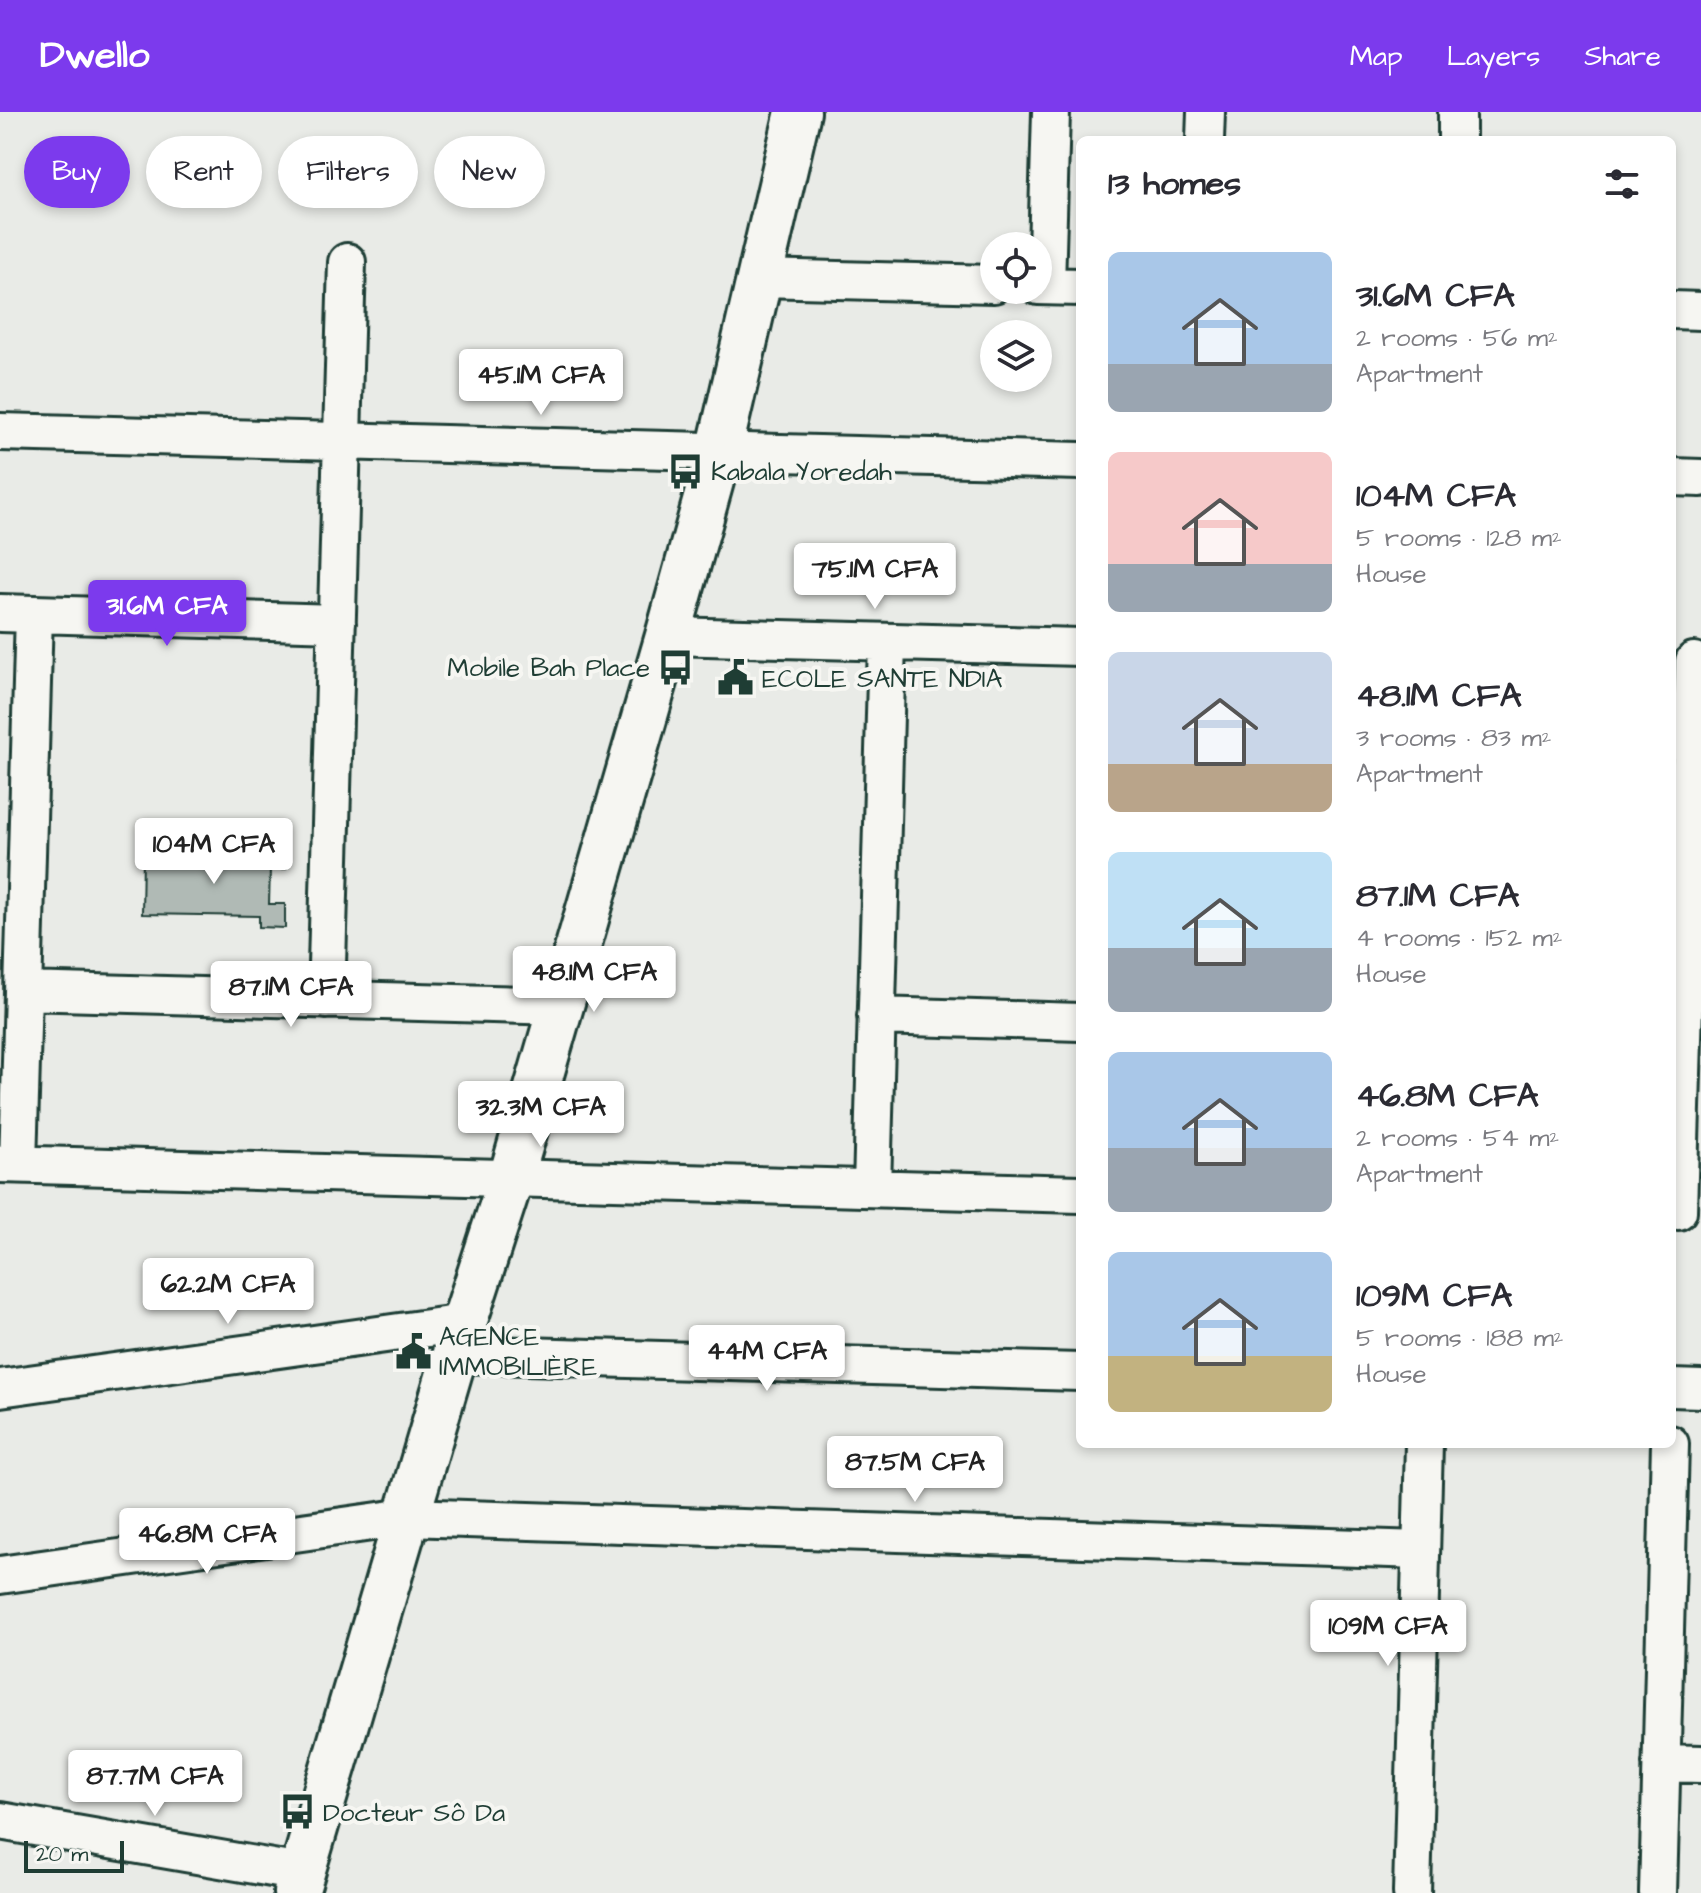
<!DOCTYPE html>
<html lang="en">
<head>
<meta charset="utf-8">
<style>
	:root { --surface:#fff; --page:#f2f2f3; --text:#2b2b33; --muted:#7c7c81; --accent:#7c3aed }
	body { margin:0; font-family:"Architects Daughter",sans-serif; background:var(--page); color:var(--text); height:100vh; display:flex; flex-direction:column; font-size:30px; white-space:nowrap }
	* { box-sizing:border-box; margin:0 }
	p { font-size:26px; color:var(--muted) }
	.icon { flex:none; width:44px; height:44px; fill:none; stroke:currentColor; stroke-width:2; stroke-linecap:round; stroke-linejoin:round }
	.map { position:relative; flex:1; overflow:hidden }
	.side { position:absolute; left:1076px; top:24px; width:600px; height:1312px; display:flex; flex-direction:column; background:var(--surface); border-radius:12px; box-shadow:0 4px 12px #0003 }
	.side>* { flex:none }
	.hud { position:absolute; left:24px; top:24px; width:760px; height:72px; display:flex; gap:16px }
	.tools { position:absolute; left:980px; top:120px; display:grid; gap:16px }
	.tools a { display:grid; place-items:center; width:72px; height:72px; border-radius:50%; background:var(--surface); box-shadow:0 4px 12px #0003; font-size:40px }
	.scale { position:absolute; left:24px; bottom:20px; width:100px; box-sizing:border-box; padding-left:8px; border:4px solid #1f3d34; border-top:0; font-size:22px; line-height:28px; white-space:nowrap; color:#1f3d34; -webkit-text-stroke:6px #f6f6f2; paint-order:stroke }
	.price { position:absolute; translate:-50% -68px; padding:0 18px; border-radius:8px; background:#fff; color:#222; font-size:26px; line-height:52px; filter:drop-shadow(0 2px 4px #0008) }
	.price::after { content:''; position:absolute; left:50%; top:48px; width:24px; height:18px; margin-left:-12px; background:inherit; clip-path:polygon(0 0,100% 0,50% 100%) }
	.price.current { background:var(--accent); color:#fff }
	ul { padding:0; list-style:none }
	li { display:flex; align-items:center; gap:24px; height:200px; padding:0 32px }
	li span { display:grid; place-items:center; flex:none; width:224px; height:160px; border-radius:12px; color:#555 }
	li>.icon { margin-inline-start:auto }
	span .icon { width:96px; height:96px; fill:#fffc; stroke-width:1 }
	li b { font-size:34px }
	h2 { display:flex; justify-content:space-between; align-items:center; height:96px; padding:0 32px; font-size:34px }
	.pill { padding:0 28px; border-radius:36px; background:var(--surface); box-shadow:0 4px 12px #0003; font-size:28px; line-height:72px }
	.pill.current { background:var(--accent); color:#fff }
	header { display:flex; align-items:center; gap:48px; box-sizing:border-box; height:112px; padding:0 40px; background:var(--accent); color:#fff }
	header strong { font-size:38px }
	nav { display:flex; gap:44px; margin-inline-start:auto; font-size:28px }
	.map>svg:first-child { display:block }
	.building { fill:#b0bab5; stroke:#1f3d34; stroke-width:2 }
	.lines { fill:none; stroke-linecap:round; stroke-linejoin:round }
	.minor-casing { stroke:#1f3d34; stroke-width:42 }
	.secondary-casing { stroke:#1f3d34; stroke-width:50 }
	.minor { stroke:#f6f6f2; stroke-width:36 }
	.secondary { stroke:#f6f6f2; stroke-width:44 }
	.labels { text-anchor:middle; stroke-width:8; stroke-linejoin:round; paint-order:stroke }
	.poi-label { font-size:26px; fill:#1f3d34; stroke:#f6f6f2; text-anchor:start }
</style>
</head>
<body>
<header>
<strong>Dwello</strong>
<nav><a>Map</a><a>Layers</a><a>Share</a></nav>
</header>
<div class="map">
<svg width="1701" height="1781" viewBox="0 0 1701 1781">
	<rect width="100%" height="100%" fill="#e9ebe7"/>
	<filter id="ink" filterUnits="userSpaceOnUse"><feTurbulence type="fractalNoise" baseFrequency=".0125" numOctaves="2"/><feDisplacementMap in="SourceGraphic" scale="16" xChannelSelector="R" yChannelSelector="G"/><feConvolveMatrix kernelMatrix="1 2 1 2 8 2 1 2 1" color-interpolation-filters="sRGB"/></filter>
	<g filter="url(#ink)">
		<path class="building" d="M263 735H286V757L270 756 269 792H285V816L259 815V804L142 802 143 744 262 746Z"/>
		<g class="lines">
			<defs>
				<path id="minor" d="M1205 28 1206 0
					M1457 28V0
					M759 166 994 172
					M1038 174 1080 175
					M1046 174 1051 0
					M1672 198 1701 199
					M0 320 1080 349
					M1672 365 1701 366
					M0 501 337 511
					M668 524 1080 535
					M23 879 561 894
					M326 888 347 150
					M876 904 1080 910
					M0 1052 1080 1082
					M18 1052 34 502
					M872 1076 887 530
					M1678 1099 1694 549
					M456 1242 1080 1260
					M0 1276 464 1211
					M1672 1276 1701 1277
					M0 1463 407 1405 1421 1438
					M1661 1651 1701 1652
					M0 1709 301 1761
					M1412 1781 1424 1332
					M1658 1781 1670 1332"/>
				<path id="secondary" d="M296 1781 464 1211 511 1066 668 524 719 340 798 0"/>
			</defs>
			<use href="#minor" class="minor-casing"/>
			<use href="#secondary" class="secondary-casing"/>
			<use href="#minor" class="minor"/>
			<use href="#secondary" class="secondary"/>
		</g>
	</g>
	<defs>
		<symbol id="bus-bare" viewBox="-9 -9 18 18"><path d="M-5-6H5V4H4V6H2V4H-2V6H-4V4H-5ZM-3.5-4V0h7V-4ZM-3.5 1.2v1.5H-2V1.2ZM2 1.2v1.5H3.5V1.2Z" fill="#1f3d34" stroke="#f6f6f2" stroke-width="2.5" paint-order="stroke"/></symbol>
		<symbol id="civic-bare" viewBox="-9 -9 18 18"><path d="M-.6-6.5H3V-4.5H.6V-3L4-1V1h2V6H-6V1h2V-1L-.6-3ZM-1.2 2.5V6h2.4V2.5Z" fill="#1f3d34" stroke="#f6f6f2" stroke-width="2.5" paint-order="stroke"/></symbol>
	</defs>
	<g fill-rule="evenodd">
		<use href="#bus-bare" x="660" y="334" width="51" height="51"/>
		<use href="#bus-bare" x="650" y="530" width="51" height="51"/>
		<use href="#civic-bare" x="710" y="540" width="51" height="51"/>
		<use href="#civic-bare" x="388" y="1214" width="51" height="51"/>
		<use href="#bus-bare" x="272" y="1674" width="51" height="51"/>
	</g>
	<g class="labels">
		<g class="poi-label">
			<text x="711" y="368">Kabala Yoredah</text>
			<text x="650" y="564" text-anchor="end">Mobile Bah Place</text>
			<text x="762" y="575">ECOLE SANTE NDIA</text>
			<text x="439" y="1233">AGENCE<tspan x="439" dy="30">IMMOBILIÈRE</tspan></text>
			<text x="323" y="1709">Docteur Sô Da</text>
		</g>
	</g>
</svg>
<div class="tools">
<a><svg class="icon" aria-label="locate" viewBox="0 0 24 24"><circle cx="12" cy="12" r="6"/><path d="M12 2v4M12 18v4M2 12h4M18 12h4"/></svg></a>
<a><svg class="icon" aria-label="layers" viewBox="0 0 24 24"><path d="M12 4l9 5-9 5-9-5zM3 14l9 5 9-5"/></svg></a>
</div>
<div class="scale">20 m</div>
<b class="price" style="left:541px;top:305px">45.1M CFA</b>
<b class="price" style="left:875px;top:499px">75.1M CFA</b>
<b class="price current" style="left:167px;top:536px">31.6M CFA</b>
<b class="price" style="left:214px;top:774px">104M CFA</b>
<b class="price" style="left:594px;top:902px">48.1M CFA</b>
<b class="price" style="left:291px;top:917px">87.1M CFA</b>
<b class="price" style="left:541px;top:1037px">32.3M CFA</b>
<b class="price" style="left:228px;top:1214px">62.2M CFA</b>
<b class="price" style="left:767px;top:1281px">44M CFA</b>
<b class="price" style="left:915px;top:1392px">87.5M CFA</b>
<b class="price" style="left:207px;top:1464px">46.8M CFA</b>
<b class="price" style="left:1388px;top:1556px">109M CFA</b>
<b class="price" style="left:155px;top:1706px">87.7M CFA</b>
<div class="hud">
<a class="pill current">Buy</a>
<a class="pill">Rent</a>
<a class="pill">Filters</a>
<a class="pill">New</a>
</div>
<section class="side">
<h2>13 homes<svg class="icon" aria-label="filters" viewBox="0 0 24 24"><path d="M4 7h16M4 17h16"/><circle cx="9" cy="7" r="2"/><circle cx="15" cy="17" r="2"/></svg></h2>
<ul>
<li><span style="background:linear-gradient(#a9c7e8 70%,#9aa5b1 0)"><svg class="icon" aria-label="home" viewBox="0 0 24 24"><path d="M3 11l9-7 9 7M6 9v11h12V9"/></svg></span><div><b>31.6M CFA</b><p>2 rooms · 56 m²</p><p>Apartment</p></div></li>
<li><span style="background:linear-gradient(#f6c9c9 70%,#9aa5b1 0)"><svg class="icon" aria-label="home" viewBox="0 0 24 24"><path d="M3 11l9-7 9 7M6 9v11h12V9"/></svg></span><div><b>104M CFA</b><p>5 rooms · 128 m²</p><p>House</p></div></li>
<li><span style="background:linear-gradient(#c9d6e8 70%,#b9a48a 0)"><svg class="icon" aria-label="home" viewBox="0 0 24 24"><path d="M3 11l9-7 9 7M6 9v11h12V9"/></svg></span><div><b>48.1M CFA</b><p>3 rooms · 83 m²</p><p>Apartment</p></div></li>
<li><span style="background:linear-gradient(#bfe0f5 60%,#9aa5b1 0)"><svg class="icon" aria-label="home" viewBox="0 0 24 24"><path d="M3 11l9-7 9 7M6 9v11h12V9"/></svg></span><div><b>87.1M CFA</b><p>4 rooms · 152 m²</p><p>House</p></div></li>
<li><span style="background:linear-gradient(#a9c7e8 60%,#9aa5b1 0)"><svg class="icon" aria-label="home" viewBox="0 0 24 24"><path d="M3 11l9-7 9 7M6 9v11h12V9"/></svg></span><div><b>46.8M CFA</b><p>2 rooms · 54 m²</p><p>Apartment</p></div></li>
<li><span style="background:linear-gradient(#a9c7e8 65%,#c2b280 0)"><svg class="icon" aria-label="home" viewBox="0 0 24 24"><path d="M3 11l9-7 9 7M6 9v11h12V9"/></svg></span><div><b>109M CFA</b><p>5 rooms · 188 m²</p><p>House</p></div></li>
</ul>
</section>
</div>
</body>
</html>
